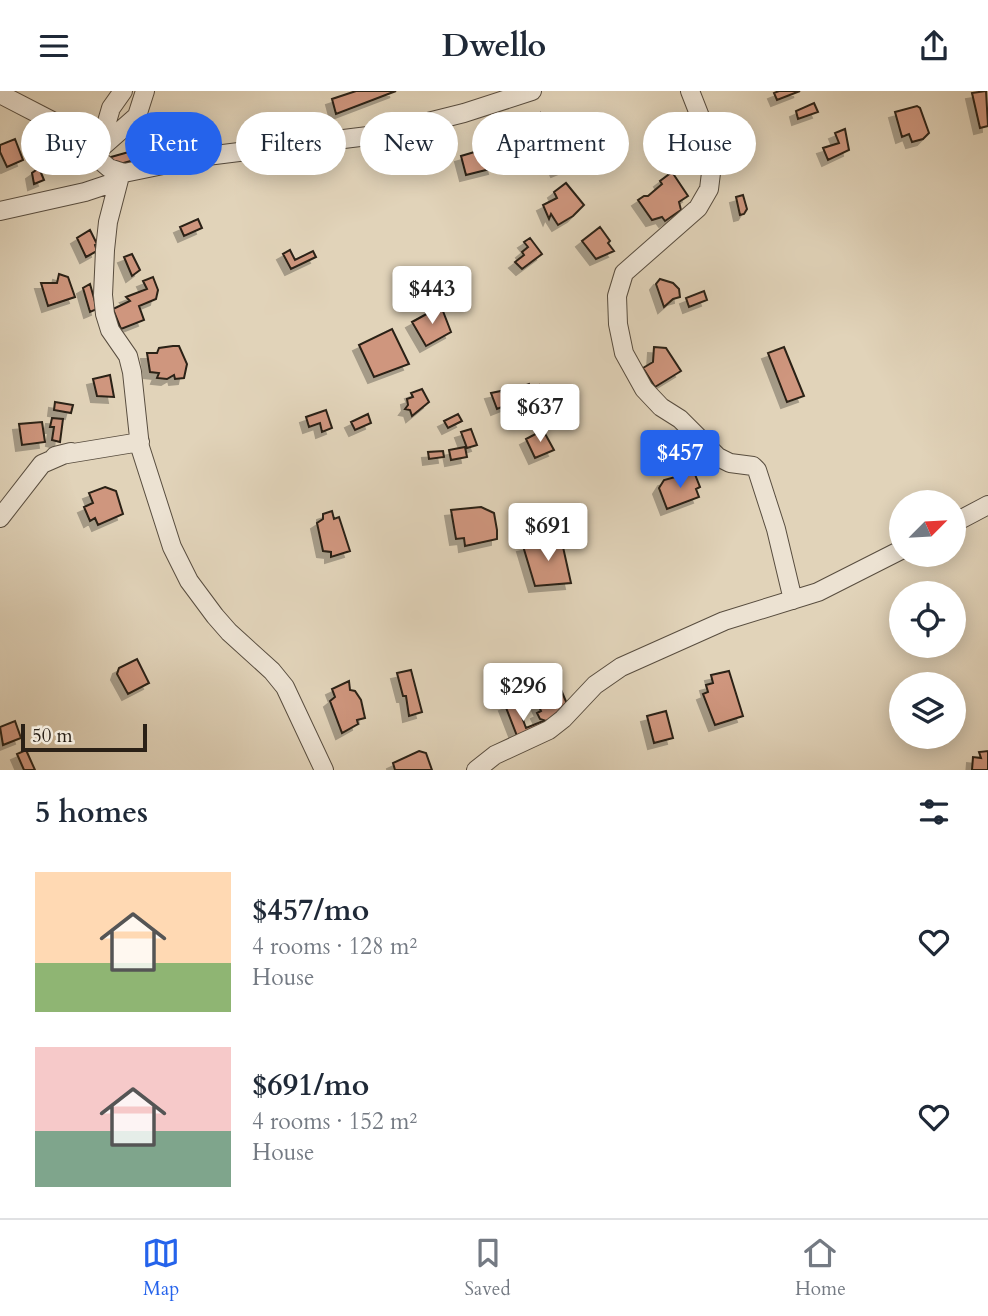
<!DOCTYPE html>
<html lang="en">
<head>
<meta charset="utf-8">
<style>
	:root { --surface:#fff; --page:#f6f6f7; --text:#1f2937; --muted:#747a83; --line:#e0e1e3; --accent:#2563eb }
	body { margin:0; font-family:Cardo,serif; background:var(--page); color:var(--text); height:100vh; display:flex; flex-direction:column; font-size:26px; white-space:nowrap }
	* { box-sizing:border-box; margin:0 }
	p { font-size:23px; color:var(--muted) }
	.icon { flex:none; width:38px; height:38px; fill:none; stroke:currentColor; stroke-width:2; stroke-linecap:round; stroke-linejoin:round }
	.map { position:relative; height:679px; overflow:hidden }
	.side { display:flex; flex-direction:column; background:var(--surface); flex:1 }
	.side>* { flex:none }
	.top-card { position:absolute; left:21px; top:21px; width:947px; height:63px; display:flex; gap:14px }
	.needle { width:46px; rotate:66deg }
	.fabs { position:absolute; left:889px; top:399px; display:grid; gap:14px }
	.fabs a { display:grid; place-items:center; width:77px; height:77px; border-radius:50%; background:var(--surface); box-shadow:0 4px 18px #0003; font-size:35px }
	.scale { position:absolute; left:21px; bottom:18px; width:126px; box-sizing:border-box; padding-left:7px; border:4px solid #2a2016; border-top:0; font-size:19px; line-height:24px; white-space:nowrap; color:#2a2016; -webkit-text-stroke:5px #ece2d2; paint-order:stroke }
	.price { position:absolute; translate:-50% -60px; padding:0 16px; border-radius:7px; background:#fff; color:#222; font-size:23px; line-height:46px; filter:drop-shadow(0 2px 4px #0008) }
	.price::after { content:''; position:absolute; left:50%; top:42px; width:21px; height:16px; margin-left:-10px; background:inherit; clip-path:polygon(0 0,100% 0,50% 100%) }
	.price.on { background:var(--accent); color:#fff }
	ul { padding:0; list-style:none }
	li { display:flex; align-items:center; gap:21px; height:175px; padding:0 35px }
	li span { display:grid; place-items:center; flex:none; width:196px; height:140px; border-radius:0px; color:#555 }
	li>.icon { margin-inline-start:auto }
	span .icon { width:84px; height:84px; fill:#fffc; stroke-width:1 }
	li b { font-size:30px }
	h2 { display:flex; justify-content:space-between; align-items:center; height:84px; padding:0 35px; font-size:30px }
	.pill { padding:0 24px; border-radius:32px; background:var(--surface); box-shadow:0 4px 18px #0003; font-size:24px; line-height:63px }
	.pill.on { background:var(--accent); color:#fff }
	header { display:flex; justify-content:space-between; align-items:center; height:91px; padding:0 35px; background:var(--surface); font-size:32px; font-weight:600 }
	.menu { display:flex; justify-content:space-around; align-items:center; height:98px; border-top:2px solid var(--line); background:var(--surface); font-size:19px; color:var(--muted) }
	.menu a { display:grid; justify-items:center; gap:4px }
	.menu .on { color:var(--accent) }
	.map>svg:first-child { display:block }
	.building { fill:#cf967e; stroke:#2a2016; stroke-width:2; filter:url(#shadow) }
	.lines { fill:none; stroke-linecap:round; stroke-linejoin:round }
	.minor-casing { stroke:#584d3f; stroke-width:20 }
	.minor { stroke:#ece2d2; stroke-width:18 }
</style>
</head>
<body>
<header><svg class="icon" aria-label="menu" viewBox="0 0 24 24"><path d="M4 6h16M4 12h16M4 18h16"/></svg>Dwello<svg class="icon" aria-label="share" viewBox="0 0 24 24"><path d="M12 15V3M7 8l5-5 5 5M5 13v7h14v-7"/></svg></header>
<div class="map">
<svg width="988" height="679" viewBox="0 0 988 679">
	<defs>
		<filter id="shadow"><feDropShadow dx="-6" dy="6" stdDeviation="0" flood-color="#0004"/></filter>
	</defs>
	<rect width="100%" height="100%" fill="#e1d3b9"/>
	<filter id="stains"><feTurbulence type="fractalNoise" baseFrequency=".00286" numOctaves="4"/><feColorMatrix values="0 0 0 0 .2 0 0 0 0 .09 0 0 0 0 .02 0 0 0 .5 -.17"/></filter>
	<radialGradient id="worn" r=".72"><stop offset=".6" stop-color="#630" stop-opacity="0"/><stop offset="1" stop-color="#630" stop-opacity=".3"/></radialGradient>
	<path class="building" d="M356 0H396L336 23 332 8Z
		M779 0H800L777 9 774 2Z
		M986 0 988 35 980 37 972 2Z
		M814 12 818 21 798 28 796 20Z
		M917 15 920 17 929 42 923 48 912 51 909 43 902 46 895 21Z
		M540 22 541 30 528 36 525 29Z
		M676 23 680 32 687 29 690 35 694 33 698 43 694 52 683 54 679 61 670 60 668 52 660 54 658 51 659 46 663 44 660 37 669 33 666 27Z
		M567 28 573 52 564 54 558 31Z
		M187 37 189 46 174 50 172 40Z
		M845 38 849 59 828 69 823 57 839 52 835 42Z
		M199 40 202 49 193 52 192 41Z
		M15 48 23 69 7 76 0 61V54Z
		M169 51 172 60 161 64 158 56Z
		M157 53 159 62 113 75 111 66Z
		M488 57 494 77 466 84 461 65Z
		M573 57 579 71 557 80 551 66Z
		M39 77 44 89 34 93 32 82Z
		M672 81 688 105 679 111 681 119 665 130 662 126 652 129 638 109 644 105H648L662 93 660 90Z
		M566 92 584 114 573 125 558 134 551 123 549 128 543 114 557 107 554 101Z
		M743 104 747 118 744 123 740 124 736 106Z
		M198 128 202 137 184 145 180 136Z
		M600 136 610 150 608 152 614 160 596 168 582 150Z
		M90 139 97 153 95 154 97 160 86 166 77 147Z
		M530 147 542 163 522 178 515 171 524 164 522 161 528 156 524 151Z
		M290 159 295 169 313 160 316 166 291 178 283 163Z
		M132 163 140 179 132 185 124 166Z
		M59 183 68 186 75 206 48 215 41 192H57Z
		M153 186 158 199 156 208 139 215 144 229 121 238 113 218 130 210 126 206 147 198 143 190Z
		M660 188 673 192 679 198 680 206 673 208 664 216 656 193Z
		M90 193 97 218 90 221 83 197Z
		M704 200 707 209 689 216 686 207Z
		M441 215 451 241 426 255 412 231Z
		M392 238 409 273 374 286 359 254Z
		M173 255H179L187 273 184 287 175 288 174 284 167 288 157 287 159 282 150 281 147 262H157L159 257Z
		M654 256 666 257 681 280 655 296 643 277 653 271Z
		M784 256 804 305 787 311 768 262Z
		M110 284 114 306 97 305 93 288Z
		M529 293 530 296 539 294 549 317 526 326 518 307 522 305 518 297Z
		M422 298 429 311 412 325 410 319 405 318 408 314 407 308 413 306 411 302Z
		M501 300 507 314 497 318 491 302Z
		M55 311 73 314 71 322 54 319Z
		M326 319 332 337 322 341 320 332 309 336 306 326Z
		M368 323 371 332 355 339 351 331Z
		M458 323 462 330 448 337 444 330Z
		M52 327 63 328 60 351 52 349 54 336H50Z
		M42 331 45 351 22 354 19 333Z
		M471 338 477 354 467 357 461 341Z
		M543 339 554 359 535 367 526 348Z
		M465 356 467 366 451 369 449 359Z
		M443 360 444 366 429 368 428 361Z
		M694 381 700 396 696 398 699 406 667 418 659 397 664 389Z
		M105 396 116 400 123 423 98 434 95 427 90 430 84 416 93 412 89 402Z
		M481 416 494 422 497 439V448L465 455 464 447 456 448 451 419Z
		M332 420 334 428 339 426 350 460 331 466V461L323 460 317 432 323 428V423Z
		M561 447 571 492 535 495 523 455Z
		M137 568 149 592 128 603 117 583 119 577Z
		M411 579 422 621 409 625 406 605H403L397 582Z
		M729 580 743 625 715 634 703 603 708 601 706 594 713 592 711 584Z
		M349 590 350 599 355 600 361 609 365 627 357 629 358 633 342 642 330 610 335 606 332 598Z
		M559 594 570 620 546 630 540 628 537 622 541 620 534 605Z
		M516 610 526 637 543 630 546 640 519 650 505 614Z
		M666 620 673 647 654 652 647 625Z
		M15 630 21 647 3 654 0 636Z
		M26 659 35 679H24L17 663Z
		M419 660 426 662 432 679H395L393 672Z
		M988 660V679H972L973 666 981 667 979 661Z"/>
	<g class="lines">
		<defs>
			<path id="minor" d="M690 0 708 46 712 74 709 98 698 117 624 182 617 205 618 233 624 262 644 298 661 316 680 328 718 366 730 372 753 375 757 379 776 438 793 509
				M0 3 56 32 109 77 124 82 207 65 376 44 464 22 532 0
				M99 58 111 17 123 0
				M94 63 137 25 145 0
				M121 81 108 131 105 159 103 204 105 223 110 239 128 265 132 281 140 356 172 456 189 490 215 525 229 541 272 580 285 596 324 679
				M0 120 85 101 118 90
				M71 361 55 365 140 351
				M0 427 42 373 65 363
				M954 432 988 414
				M476 679 495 664 549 639 563 628 595 594 621 576 724 530 818 501 901 459"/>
		</defs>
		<use href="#minor" class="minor-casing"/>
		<use href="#minor" class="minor"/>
	</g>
	<rect width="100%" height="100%" filter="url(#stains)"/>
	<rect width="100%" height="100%" fill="url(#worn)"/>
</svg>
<div class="fabs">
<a><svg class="needle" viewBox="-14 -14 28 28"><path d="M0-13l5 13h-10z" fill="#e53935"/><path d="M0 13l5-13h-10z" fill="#747a83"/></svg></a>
<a><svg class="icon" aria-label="locate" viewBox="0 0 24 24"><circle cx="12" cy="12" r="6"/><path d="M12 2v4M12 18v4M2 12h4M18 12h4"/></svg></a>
<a><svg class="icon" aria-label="layers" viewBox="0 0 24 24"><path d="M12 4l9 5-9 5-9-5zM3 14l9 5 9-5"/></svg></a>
</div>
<div class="scale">50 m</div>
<b class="price" style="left:432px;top:235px">$443</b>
<b class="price" style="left:540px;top:353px">$637</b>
<b class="price on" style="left:680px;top:399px">$457</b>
<b class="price" style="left:548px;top:472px">$691</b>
<b class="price" style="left:523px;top:632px">$296</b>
<div class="top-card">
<a class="pill">Buy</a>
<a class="pill on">Rent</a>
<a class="pill">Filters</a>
<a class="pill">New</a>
<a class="pill">Apartment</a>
<a class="pill">House</a>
</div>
</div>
<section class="side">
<h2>5 homes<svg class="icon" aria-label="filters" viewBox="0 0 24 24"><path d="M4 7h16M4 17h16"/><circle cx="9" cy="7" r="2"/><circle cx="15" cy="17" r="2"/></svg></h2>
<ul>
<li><span style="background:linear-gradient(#ffd9b3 65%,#8fb573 0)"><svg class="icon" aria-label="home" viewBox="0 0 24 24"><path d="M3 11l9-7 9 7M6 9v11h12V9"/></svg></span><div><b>$457/mo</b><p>4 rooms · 128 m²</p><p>House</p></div><svg class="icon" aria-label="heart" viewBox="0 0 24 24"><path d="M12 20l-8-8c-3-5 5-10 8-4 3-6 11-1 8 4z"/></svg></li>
<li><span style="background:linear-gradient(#f6c9c9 60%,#7fa58c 0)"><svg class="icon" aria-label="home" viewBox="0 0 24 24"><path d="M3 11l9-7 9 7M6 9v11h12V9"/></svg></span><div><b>$691/mo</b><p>4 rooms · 152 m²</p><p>House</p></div><svg class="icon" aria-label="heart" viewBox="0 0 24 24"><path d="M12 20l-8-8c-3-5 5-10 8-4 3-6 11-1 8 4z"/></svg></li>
</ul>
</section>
<nav class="menu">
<a class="on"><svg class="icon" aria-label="map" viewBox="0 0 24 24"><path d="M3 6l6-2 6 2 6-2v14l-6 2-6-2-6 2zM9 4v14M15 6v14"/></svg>Map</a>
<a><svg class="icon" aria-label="saved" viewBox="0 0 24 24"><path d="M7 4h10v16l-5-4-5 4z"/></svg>Saved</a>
<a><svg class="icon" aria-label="home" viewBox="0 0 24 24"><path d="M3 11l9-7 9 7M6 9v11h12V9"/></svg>Home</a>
</nav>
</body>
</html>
